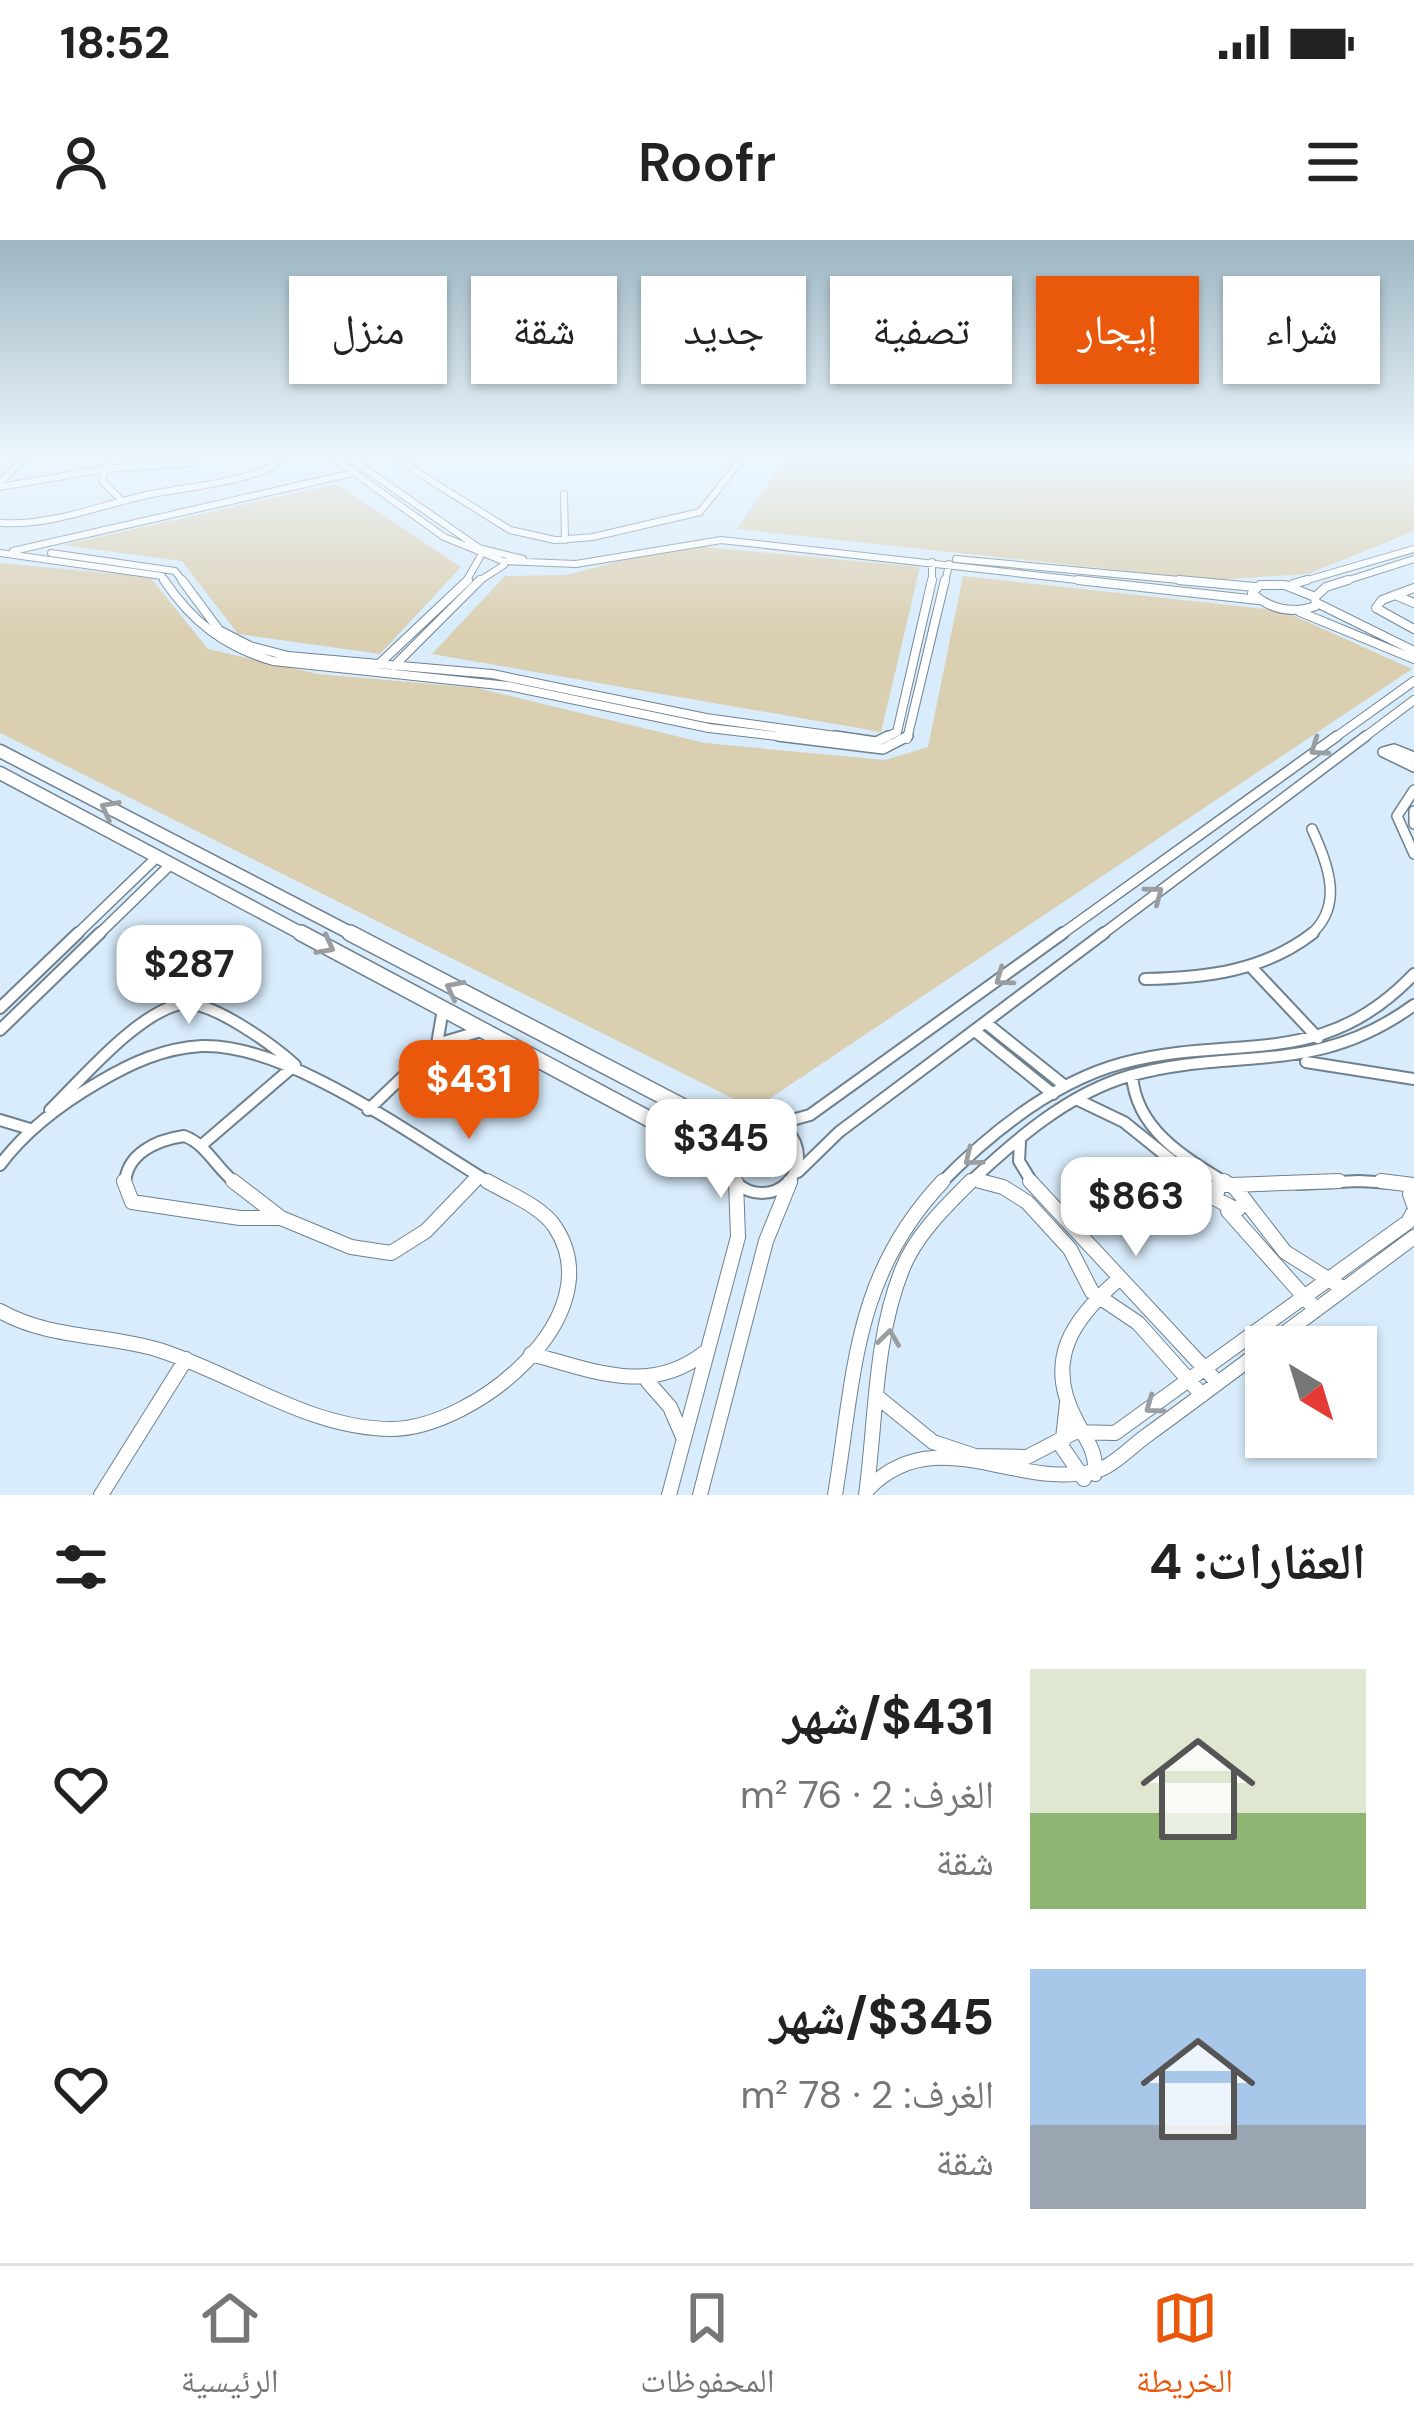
<!DOCTYPE html>
<html lang="ar">
<head>
<meta charset="utf-8">
<style>
	:root { --surface:#fff; --page:#f6f6f6; --text:#222; --muted:#767676; --line:#e0e0e0; --accent:#ea580c }
	body { margin:0; font-family:"DM Sans","Noto Naskh Arabic",sans-serif; background:var(--page); color:var(--text); direction:rtl; height:100vh; display:flex; flex-direction:column; font-size:45px; white-space:nowrap }
	* { box-sizing:border-box; margin:0 }
	p { font-size:39px; color:var(--muted) }
	.icon { flex:none; width:66px; height:66px; fill:none; stroke:currentColor; stroke-width:2; stroke-linecap:round; stroke-linejoin:round }
	.map { position:relative; height:1255px; overflow:hidden; direction:ltr }
	.panel { display:flex; flex-direction:column; background:var(--surface); flex:1 }
	.panel>* { flex:none }
	.banner { position:absolute; left:36px; top:36px; width:1344px; height:108px; direction:rtl; display:flex; gap:24px }
	.needle { width:78px; rotate:142deg }
	.fabs { position:absolute; left:1245px; top:1086px; display:grid; gap:24px }
	.fabs a { display:grid; place-items:center; width:132px; height:132px; border-radius:0px; background:var(--surface); box-shadow:0 3px 9px #0004; font-size:60px }
	.price { position:absolute; translate:-50% -102px; padding:0 27px; border-radius:24px; background:#fff; color:#222; font-size:39px; line-height:78px; filter:drop-shadow(0 3px 6px #0008) }
	.price::after { content:''; position:absolute; left:50%; top:72px; width:36px; height:27px; margin-left:-18px; background:inherit; clip-path:polygon(0 0,100% 0,50% 100%) }
	.price.current { background:var(--accent); color:#fff }
	ul { padding:0; list-style:none }
	li { display:flex; align-items:center; gap:36px; height:300px; padding:0 48px }
	li span { display:grid; place-items:center; flex:none; width:336px; height:240px; border-radius:0px; color:#555 }
	li>.icon { margin-inline-start:auto }
	span .icon { width:144px; height:144px; fill:#fffc; stroke-width:1 }
	li b { font-size:51px }
	h2 { display:flex; justify-content:space-between; align-items:center; height:144px; padding:0 48px; font-size:51px }
	.pill { padding:0 42px; border-radius:0px; background:var(--surface); box-shadow:0 3px 9px #0004; font-size:42px; line-height:108px }
	.pill.current { background:var(--accent); color:#fff }
	.status { display:flex; justify-content:space-between; align-items:center; height:84px; padding:0 60px; background:var(--surface); direction:ltr }
	.status svg { height:33px; fill:currentColor }
	header { display:flex; justify-content:space-between; align-items:center; height:156px; padding:0 48px; background:var(--surface); font-size:54px; font-weight:600 }
	.tab-bar { display:flex; justify-content:space-around; align-items:center; height:168px; border-top:3px solid var(--line); background:var(--surface); font-size:33px; color:var(--muted) }
	.tab-bar a { display:grid; justify-items:center; gap:6px }
	.tab-bar .current { color:var(--accent) }
	.map>svg:first-child { display:block }
	.green { fill:#dbcfb1 }
	.lines { fill:none; stroke-linecap:round; stroke-linejoin:round }
	.street-far4-casing { stroke:#6f818f; stroke-width:8 }
	.street-far3-casing { stroke:#6f818f; stroke-width:10 }
	.street-far2-casing { stroke:#6f818f; stroke-width:12 }
	.street-far1-casing { stroke:#6f818f; stroke-width:14 }
	.street-casing { stroke:#6f818f; stroke-width:16 }
	.secondary-far1-casing { stroke:#6f818f; stroke-width:15 }
	.secondary-casing { stroke:#6f818f; stroke-width:18 }
	.street-far4 { stroke:#fff; stroke-width:6 }
	.street-far3 { stroke:#fff; stroke-width:8 }
	.street-far2 { stroke:#fff; stroke-width:9 }
	.street-far1 { stroke:#fff; stroke-width:10 }
	.street { stroke:#fff; stroke-width:14 }
	.secondary-far1 { stroke:#fff; stroke-width:12 }
	.secondary { stroke:#fff; stroke-width:15 }
	.oneway { stroke:#9b9ea1 }
</style>
</head>
<body>
<div class="status"><b>18:52</b><svg viewBox="0 0 49 12"><path d="M0 12V9h3v3zM5 12V6h3v6zM10 12V3h3v9zM15 12V0h3v12zM26 1h20v11H26zM47 4h2v5h-2z"/></svg></div>
<header><svg class="icon" aria-label="menu" viewBox="0 0 24 24"><path d="M4 6h16M4 12h16M4 18h16"/></svg>Roofr<svg class="icon" aria-label="person" viewBox="0 0 24 24"><circle cx="12" cy="8" r="4"/><path d="M4 21q1-7 8-7t8 7"/></svg></header>
<div class="map">
<svg width="1414" height="1255" viewBox="0 0 1414 1255">
	<rect width="100%" height="100%" fill="#d8ecfb"/>
	<path class="green" d="M787 217H1414V291L1308 334 1211 340 737 289Z
		M336 244 461 327 380 414 238 394 182 321 63 305Z
		M683 305 920 327 881 492 432 414 505 336 566 335Z
		M0 323 150 337 208 409 318 434 477 448 705 503 885 520 928 507 963 336 1283 371 1412 429 754 869 0 493Z"/>
	<g class="lines">
		<defs>
			<path id="street-far4" d="M109 217 102 241 122 261
				M332 217 444 297 503 321 576 324 721 300 1104 343
				M348 217 479 308 523 319
				M393 217 510 290 555 300 593 297 700 272 743 217
				M0 243 25 217
				M0 247 103 229 191 223
				M564 254 565 300
				M0 283C52 286 97 266 147 255 191 246 234 244 275 226L279 217
				M13 311 353 233
				M0 313 162 336 166 343
				M51 313 175 331 184 343
				M956 319 1211 343
				M932 322V343
				M465 343 480 317
				M476 343 504 325
				M945 343 949 324
				M1297 343 1414 309
				M1339 343 1414 319"/>
			<path id="street-far3" d="M164 340C192 382 225 407 273 421L508 446 709 488 802 499
				M182 340 219 390 250 406 288 416 492 434 706 478 857 499
				M1078 340 1258 360
				M1179 340 1255 347
				M1293 344 1307 340
				M1260 345H1285L1315 357 1316 366C1292 374 1271 370 1252 353Z
				M1414 348 1382 360 1376 368 1414 389
				M1395 355 1414 363
				M1315 357 1326 347 1348 340
				M1317 363 1414 411
				M1300 372 1414 419
				M379 424 468 340
				M394 426 480 340
				M882 499 897 492 932 340
				M907 499 945 340
				M1333 499 1414 441
				M1362 499 1414 460"/>
			<path id="street-far2" d="M778 496 883 509 908 496
				M835 496 876 502 888 496
				M1414 517 1394 509 1383 512 1414 527
				M1414 550 1397 576 1414 614
				M1414 571V584
				M75 696 158 616
				M97 696 172 623
				M1059 696 1337 496
				M1100 696 1366 496
				M1309 696C1345 666 1328 625 1312 589"/>
			<path id="street-far1" d="M1253 729 1318 798
				M1145 739C1206 738 1264 731 1313 693
				M0 768 78 693
				M986 783 1065 846
				M0 790 100 693
				M975 791 1053 854
				M437 804 443 769
				M1306 822 1414 839
				M1132 835C1136 890 1185 918 1228 944
				M1076 859 1124 882 1201 944
				M50 870C82 839 137 773 181 764 209 758 274 806 295 825L203 904
				M368 870 437 804 481 791
				M0 880 30 889
				M726 917a36 36 0 1 1 72 0a36 36 0 1 1-72 0Z
				M774 885 810 875 1063 693
				M1020 902 1019 921 1033 944
				M0 925C26 890 61 864 99 842 131 823 164 808 202 806 288 803 418 900 492 944
				M798 932 839 892 1104 693
				M975 940 992 944
				M125 944C126 914 156 900 184 896 207 904 217 930 237 944
				M471 944 479 936
				M940 944C990 893 1052 842 1123 823 1236 793 1321 832 1414 734
				M968 944C1014 901 1067 854 1129 836 1236 806 1314 838 1414 765
				M1298 944 1359 941 1409 944"/>
			<path id="street" d="M124 941 132 962 240 978H281L233 941
				M980 941 1003 947 1027 962 1070 1009 1092 1052 1138 1083 1202 1155
				M1030 941 1218 1143
				M1197 941 1213 954
				M1224 941 1228 944
				M1381 941 1414 945
				M1218 945H1232L1246 961 1237 970 1216 959Z
				M1232 945 1339 941
				M1414 949 1410 954 1414 965
				M1247 963 1285 1012 1344 1049
				M1228 971 1316 1070
				M281 978 351 1007 391 1013 426 991 474 941
				M0 1071C49 1099 107 1094 159 1110 237 1135 309 1189 392 1189 474 1188 614 1076 555 987 541 966 509 954 487 941
				M1266 1107 1414 997
				M531 1114C591 1130 649 1156 704 1113
				M648 1142 670 1167 683 1197
				M880 1159 933 1202 975 1216 1027 1217 1075 1192 1115 1193 1408 982 1414 971
				M1067 1163 1062 1207 1084 1239
				M1095 1234C1097 1212 1087 1201 1077 1182 1043 1121 1072 1079 1120 1038
				M869 1248C938 1178 1023 1255 1101 1229 1116 1223 1132 1206 1146 1196 1186 1167 1226 1137 1266 1107
				M101 1255 186 1119
				M669 1255 738 997 736 942
				M700 1255 766 1001 790 942
				M835 1255C855 1133 853 1036 943 941
				M866 1255C876 1182 874 1100 902 1030 915 996 945 967 971 941"/>
			<path id="secondary-far1" d="M0 511 356 696
				M0 533 306 696"/>
			<path id="secondary" d="M301 693 679 895 727 932
				M350 693 699 875 749 885"/>
		</defs>
		<use href="#street-far4" class="street-far4-casing"/>
		<use href="#street-far3" class="street-far3-casing"/>
		<use href="#street-far2" class="street-far2-casing"/>
		<use href="#street-far1" class="street-far1-casing"/>
		<use href="#street" class="street-casing"/>
		<use href="#secondary-far1" class="secondary-far1-casing"/>
		<use href="#secondary" class="secondary-casing"/>
		<use href="#street-far4" class="street-far4"/>
		<use href="#street-far3" class="street-far3"/>
		<use href="#street-far2" class="street-far2"/>
		<use href="#street-far1" class="street-far1"/>
		<use href="#street" class="street"/>
		<use href="#secondary-far1" class="secondary-far1"/>
		<use href="#secondary" class="secondary"/>
	</g>
	<defs><path id="oneway-chevron" d="M-2-3.5L2.5 0L-2 3.5" fill="none" stroke-width="1.6" stroke-linecap="round" stroke-linejoin="round" transform="scale(3)"/></defs>
	<g class="oneway">
		<use href="#oneway-chevron" transform="translate(1318 508) rotate(145)"/>
		<use href="#oneway-chevron" transform="translate(109 569) rotate(-152)"/>
		<use href="#oneway-chevron" transform="translate(1155 654) rotate(-37)"/>
		<use href="#oneway-chevron" transform="translate(326 706) rotate(28)"/>
		<use href="#oneway-chevron" transform="translate(1003 738) rotate(144)"/>
		<use href="#oneway-chevron" transform="translate(454 749) rotate(-153)"/>
		<use href="#oneway-chevron" transform="translate(972 918) rotate(141)"/>
		<use href="#oneway-chevron" transform="translate(889 1098) rotate(-82)"/>
		<use href="#oneway-chevron" transform="translate(1153 1166) rotate(144)"/>
	</g>
	<linearGradient id="sky" x2="0" y2="1"><stop stop-color="#9cb6c2"/><stop offset="0.55" stop-color="#edf6fd"/><stop offset="1" stop-color="#edf6fd" stop-opacity="0"/></linearGradient>
	<rect width="1414" height="393" fill="url(#sky)"/>
</svg>
<div class="fabs">
<a><svg class="needle" viewBox="-14 -14 28 28"><path d="M0-13l5 13h-10z" fill="#e53935"/><path d="M0 13l5-13h-10z" fill="#767676"/></svg></a>
</div>
<b class="price" style="left:189px;top:787px">$287</b>
<b class="price current" style="left:469px;top:902px">$431</b>
<b class="price" style="left:721px;top:961px">$345</b>
<b class="price" style="left:1136px;top:1019px">$863</b>
<div class="banner">
<a class="pill">شراء</a>
<a class="pill current">إيجار</a>
<a class="pill">تصفية</a>
<a class="pill">جديد</a>
<a class="pill">شقة</a>
<a class="pill">منزل</a>
</div>
</div>
<section class="panel">
<h2>العقارات: 4<svg class="icon" aria-label="filters" viewBox="0 0 24 24"><path d="M4 7h16M4 17h16"/><circle cx="9" cy="7" r="2"/><circle cx="15" cy="17" r="2"/></svg></h2>
<ul>
<li><span style="background:linear-gradient(#dfe7d0 60%,#8fb573 0)"><svg class="icon" aria-label="home" viewBox="0 0 24 24"><path d="M3 11l9-7 9 7M6 9v11h12V9"/></svg></span><div><b>$431/شهر</b><p>الغرف: 2 · 76 m²</p><p>شقة</p></div><svg class="icon" aria-label="heart" viewBox="0 0 24 24"><path d="M12 20l-8-8c-3-5 5-10 8-4 3-6 11-1 8 4z"/></svg></li>
<li><span style="background:linear-gradient(#a9c7e8 65%,#9aa5b1 0)"><svg class="icon" aria-label="home" viewBox="0 0 24 24"><path d="M3 11l9-7 9 7M6 9v11h12V9"/></svg></span><div><b>$345/شهر</b><p>الغرف: 2 · 78 m²</p><p>شقة</p></div><svg class="icon" aria-label="heart" viewBox="0 0 24 24"><path d="M12 20l-8-8c-3-5 5-10 8-4 3-6 11-1 8 4z"/></svg></li>
</ul>
</section>
<nav class="tab-bar">
<a class="current"><svg class="icon" aria-label="map" viewBox="0 0 24 24"><path d="M3 6l6-2 6 2 6-2v14l-6 2-6-2-6 2zM9 4v14M15 6v14"/></svg>الخريطة</a>
<a><svg class="icon" aria-label="saved" viewBox="0 0 24 24"><path d="M7 4h10v16l-5-4-5 4z"/></svg>المحفوظات</a>
<a><svg class="icon" aria-label="home" viewBox="0 0 24 24"><path d="M3 11l9-7 9 7M6 9v11h12V9"/></svg>الرئيسية</a>
</nav>
</body>
</html>
